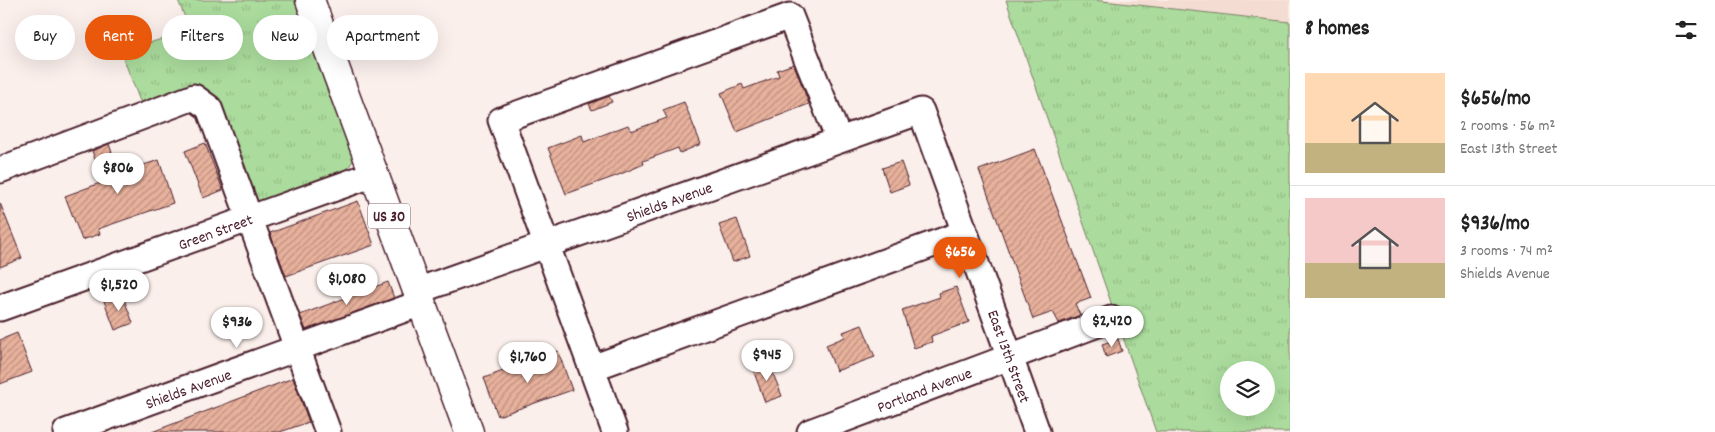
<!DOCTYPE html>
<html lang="en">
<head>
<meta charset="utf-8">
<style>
	:root { --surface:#fff; --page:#f2f2f2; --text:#222; --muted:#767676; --line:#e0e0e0; --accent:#ea580c }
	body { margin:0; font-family:Dekko,sans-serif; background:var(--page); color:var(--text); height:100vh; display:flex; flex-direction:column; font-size:19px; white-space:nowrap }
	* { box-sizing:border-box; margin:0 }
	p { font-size:16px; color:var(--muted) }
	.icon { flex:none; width:28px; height:28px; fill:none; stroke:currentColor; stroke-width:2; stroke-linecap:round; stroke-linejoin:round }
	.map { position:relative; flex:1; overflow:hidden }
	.sheet { display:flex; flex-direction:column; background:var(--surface); width:425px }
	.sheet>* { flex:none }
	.top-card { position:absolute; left:15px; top:15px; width:475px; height:45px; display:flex; gap:10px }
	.buttons { position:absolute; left:1220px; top:361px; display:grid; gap:10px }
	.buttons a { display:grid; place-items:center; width:55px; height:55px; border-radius:50%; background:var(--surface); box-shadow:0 5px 20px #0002; font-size:25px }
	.price { position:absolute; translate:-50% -42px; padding:0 11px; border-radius:18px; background:#fff; color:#222; font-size:16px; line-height:32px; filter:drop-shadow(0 1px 2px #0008) }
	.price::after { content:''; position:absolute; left:50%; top:30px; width:15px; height:11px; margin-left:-8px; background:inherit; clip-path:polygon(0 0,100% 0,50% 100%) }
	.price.selected { background:var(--accent); color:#fff }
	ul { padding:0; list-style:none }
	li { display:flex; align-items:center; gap:15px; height:125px; padding:0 15px }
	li+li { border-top:1px solid var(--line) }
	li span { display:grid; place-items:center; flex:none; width:140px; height:100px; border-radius:0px; color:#555 }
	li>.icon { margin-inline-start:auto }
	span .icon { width:60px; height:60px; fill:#fffc; stroke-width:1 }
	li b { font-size:21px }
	h2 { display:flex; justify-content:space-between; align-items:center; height:60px; padding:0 15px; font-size:21px }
	.pill { padding:0 18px; border-radius:22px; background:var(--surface); box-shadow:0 5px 20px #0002; font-size:18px; line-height:45px }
	.pill.selected { background:var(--accent); color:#fff }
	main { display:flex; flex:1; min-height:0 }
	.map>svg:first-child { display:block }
	.built { fill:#f4dcd3 }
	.grass { fill:url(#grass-tufts); stroke:#7a7e64; fill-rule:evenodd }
	.building { fill:url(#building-hatch); stroke:#4a1f2b }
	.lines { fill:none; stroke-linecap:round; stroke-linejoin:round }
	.minor-casing { stroke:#4a1f2b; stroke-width:29 }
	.major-casing { stroke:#4a1f2b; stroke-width:31 }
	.minor { stroke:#fff; stroke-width:25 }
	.major { stroke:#fff; stroke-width:28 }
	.labels { text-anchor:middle; stroke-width:4; stroke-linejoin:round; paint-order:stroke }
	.shield { fill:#fff; stroke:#80626b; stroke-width:1 }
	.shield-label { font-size:15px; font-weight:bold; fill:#4a1f2b }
	.street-label { font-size:16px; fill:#4a1f2b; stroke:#fff }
</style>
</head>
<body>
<main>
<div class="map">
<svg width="1290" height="432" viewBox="0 0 1290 432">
	<defs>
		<pattern id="grass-tufts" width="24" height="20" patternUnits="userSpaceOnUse" patternTransform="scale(1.25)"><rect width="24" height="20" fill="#abdc9d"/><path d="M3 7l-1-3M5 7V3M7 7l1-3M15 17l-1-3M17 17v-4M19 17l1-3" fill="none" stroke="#95bc87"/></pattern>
		<pattern id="building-hatch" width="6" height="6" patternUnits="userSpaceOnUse" patternTransform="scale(1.25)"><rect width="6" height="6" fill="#e7b19c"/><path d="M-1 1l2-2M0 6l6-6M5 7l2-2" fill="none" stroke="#bd8f7f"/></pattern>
	</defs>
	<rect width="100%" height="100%" fill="#faefeb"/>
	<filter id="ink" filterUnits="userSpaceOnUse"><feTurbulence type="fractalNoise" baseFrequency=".02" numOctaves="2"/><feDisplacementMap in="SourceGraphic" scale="10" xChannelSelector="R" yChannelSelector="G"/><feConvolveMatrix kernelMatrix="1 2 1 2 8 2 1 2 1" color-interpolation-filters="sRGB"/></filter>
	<g filter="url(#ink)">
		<path class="built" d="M1093 0H1290V22Z"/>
		<path class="grass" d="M178 0H295L354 159 348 168 252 206 213 104 143 109 121 52 187 31 186 20Z
			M1006 0H1093L1290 22V432H1156ZM1229 370H1266V408H1229Z"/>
		<path class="building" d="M794 64 809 104 737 132 721 93 742 84 744 89 779 76 777 70Z
			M609 96 612 102 592 110 589 104Z
			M684 102 701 144 680 153 678 148 643 161 644 164 616 176 566 194 548 148 582 135 584 142 628 125 631 131 667 118 663 110Z
			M205 143 223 190 203 198 185 151Z
			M109 144 119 173 159 160 173 203 98 229 100 234 82 240 65 196 103 182 92 151Z
			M1035 149 1091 298 1075 304 1080 315 1059 323 1053 312 1033 319 979 170Z
			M901 162 909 185 890 192 882 168Z
			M358 201 374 245 286 276 270 233Z
			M0 203 22 258 0 267Z
			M737 219 750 256 733 262 719 225Z
			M388 282 394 298 306 330 300 315Z
			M956 287 969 322 931 336 932 342 914 348 902 310 940 297 939 293Z
			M122 294 133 323 115 330 104 301Z
			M862 325 875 357 836 371 826 345 845 337 843 332Z
			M17 333 32 372 0 384V340Z
			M1118 339 1122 351 1106 357 1102 344Z
			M558 351 572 390 498 416 484 378Z
			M768 361 782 396 765 402 752 367Z
			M293 378 309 422 280 432H152Z"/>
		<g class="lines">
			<defs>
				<path id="minor" d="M0 170 194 97 209 108 328 432
					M417 291 921 111 1037 432
					M0 308 374 174
					M592 368 964 233
					M66 432 421 303
					M615 432 501 120 790 16 839 140
					M810 432 1111 319"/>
				<path id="major" d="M310 0 469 432"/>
			</defs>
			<use href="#minor" class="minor-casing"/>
			<use href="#major" class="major-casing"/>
			<use href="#minor" class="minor"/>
			<use href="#major" class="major"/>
		</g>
	</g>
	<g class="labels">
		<rect class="shield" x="368" y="203.5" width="42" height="25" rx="4"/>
		<g class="shield-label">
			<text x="389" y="221">US 30</text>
		</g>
		<g class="street-label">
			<text transform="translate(669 201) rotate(-20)" y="6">Shields Avenue</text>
			<text transform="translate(215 231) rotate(-20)" y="6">Green Street</text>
			<text transform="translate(1010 356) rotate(70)" y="6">East 13th Street</text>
			<text transform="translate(188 388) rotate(-20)" y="6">Shields Avenue</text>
			<text transform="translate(924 389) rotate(-21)" y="6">Portland Avenue</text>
		</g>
	</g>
</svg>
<div class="buttons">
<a><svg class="icon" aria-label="layers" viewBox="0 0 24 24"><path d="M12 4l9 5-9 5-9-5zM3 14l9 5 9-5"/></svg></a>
</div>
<b class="price" style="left:118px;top:195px">$806</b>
<b class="price selected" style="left:960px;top:279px">$656</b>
<b class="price" style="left:347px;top:306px">$1,080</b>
<b class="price" style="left:119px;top:312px">$1,520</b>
<b class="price" style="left:1112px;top:348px">$2,420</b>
<b class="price" style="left:237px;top:349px">$936</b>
<b class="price" style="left:767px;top:382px">$945</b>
<b class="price" style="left:528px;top:384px">$1,760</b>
<div class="top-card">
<a class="pill">Buy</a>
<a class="pill selected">Rent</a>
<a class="pill">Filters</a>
<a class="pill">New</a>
<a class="pill">Apartment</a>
</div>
</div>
<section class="sheet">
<h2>8 homes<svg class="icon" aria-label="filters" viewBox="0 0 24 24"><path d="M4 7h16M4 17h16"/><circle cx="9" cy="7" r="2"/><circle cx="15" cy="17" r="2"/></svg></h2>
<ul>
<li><span style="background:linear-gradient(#ffd9b3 70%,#c2b280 0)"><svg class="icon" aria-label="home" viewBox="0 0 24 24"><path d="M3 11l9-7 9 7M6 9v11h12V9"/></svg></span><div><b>$656/mo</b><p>2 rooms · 56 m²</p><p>East 13th Street</p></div></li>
<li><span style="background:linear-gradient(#f6c9c9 65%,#c2b280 0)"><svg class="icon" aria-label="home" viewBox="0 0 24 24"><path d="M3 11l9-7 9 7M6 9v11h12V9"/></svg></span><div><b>$936/mo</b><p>3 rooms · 74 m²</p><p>Shields Avenue</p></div></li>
</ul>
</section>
</main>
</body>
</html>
